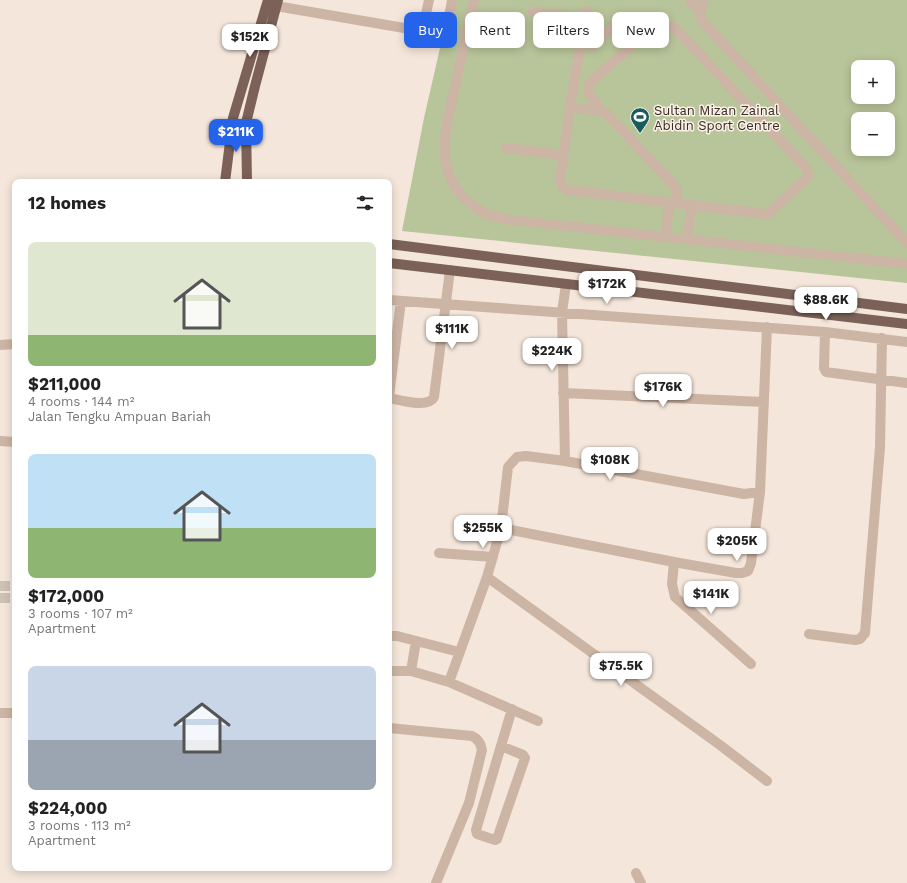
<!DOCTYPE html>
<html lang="en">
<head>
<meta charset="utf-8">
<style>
	:root { --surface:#fff; --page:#f2f2f2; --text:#222; --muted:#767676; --accent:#2563eb }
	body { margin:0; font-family:"Work Sans",sans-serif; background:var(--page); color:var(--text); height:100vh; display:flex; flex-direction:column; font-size:15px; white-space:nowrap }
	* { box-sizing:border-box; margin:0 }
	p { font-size:13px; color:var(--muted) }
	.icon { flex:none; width:22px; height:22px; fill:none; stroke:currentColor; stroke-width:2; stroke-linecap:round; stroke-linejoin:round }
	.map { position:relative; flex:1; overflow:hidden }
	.panel { position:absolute; left:12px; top:179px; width:380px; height:692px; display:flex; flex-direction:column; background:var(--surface); border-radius:8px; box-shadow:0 2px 10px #0003 }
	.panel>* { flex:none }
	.guide { position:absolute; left:404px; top:12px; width:380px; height:36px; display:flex; gap:8px }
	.fabs { position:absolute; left:851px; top:60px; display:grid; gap:8px }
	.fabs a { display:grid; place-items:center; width:44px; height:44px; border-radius:8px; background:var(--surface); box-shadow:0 2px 10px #0003; font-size:20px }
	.price { position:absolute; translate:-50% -34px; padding:0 9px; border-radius:8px; background:#fff; color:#222; font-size:13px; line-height:26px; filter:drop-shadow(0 1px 2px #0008) }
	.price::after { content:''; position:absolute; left:50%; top:24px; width:12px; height:9px; margin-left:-6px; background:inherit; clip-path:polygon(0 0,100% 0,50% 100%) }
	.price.current { background:var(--accent); color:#fff }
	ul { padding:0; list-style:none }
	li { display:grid; align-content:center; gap:8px; height:212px; padding:0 16px }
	li span { display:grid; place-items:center; height:124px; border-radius:8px; color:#555 }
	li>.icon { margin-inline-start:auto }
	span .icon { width:72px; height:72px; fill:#fffc; stroke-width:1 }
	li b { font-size:17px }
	h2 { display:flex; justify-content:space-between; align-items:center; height:48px; padding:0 16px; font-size:17px }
	.pill { padding:0 14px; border-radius:8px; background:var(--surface); box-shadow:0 2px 10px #0003; font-size:14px; line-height:36px }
	.pill.current { background:var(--accent); color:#fff }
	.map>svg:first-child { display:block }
	.green { fill:#b8c499; fill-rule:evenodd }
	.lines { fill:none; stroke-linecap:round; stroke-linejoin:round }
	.minor-tunnel { stroke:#cec1b6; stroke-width:10; stroke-dasharray:10 5; stroke-linecap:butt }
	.minor { stroke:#cdb5a5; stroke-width:10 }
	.major { stroke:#7b6157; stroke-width:10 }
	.labels { text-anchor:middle; stroke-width:3; stroke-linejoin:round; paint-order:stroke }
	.poi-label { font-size:13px; fill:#382b27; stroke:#fbf1e7; text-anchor:start }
</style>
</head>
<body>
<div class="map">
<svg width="907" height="883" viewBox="0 0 907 883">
	<rect width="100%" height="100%" fill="#f4e6da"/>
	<path class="green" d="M451 0H907V283L402 231 424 118ZM858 67H888V97H858ZM858 119H888V149H858Z"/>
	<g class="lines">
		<path class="minor-tunnel" d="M0 586H15
			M0 598H15"/>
		<path class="minor" d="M474 0C467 29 461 58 455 87 444 135 430 179 481 211 487 215 496 216 504 219L907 264
			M690 0 700 12
			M704 0C700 8 699 15 703 22L907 243
			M276 6 439 34C448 28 450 11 452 0
			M586 11 570 107 560 180 563 187 567 190 765 214 769 213 808 177V175L807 169 674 27 620 23 615 24 592 47
			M532 12 585 18
			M422 32 429 0
			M570 107 599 111 606 113 673 184 676 189 678 204
			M599 111C598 100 584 95 589 84L648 31 649 25
			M506 148 563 155
			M666 237 669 203
			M688 240 691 206
			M389 300 825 332 907 342
			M825 332 824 368 826 372 907 383
			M0 345 15 344
			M563 393 764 402
			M389 396 401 301
			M389 398C400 400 428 409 434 397L450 270
			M0 441 15 442
			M565 461 562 312 566 284
			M501 528 674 562 736 573H742L748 571 751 563 760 492 767 327
			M439 553 493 557
			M674 562 672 584 675 597 751 664
			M487 577 720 745 767 781
			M809 634 855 640 860 639 865 633 880 447 882 338
			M389 636H397L459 652
			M389 671H411L449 682 538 721
			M411 671 416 641
			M449 682 487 577 501 528 508 467 517 457 526 456 565 461 744 494 760 492
			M0 713H15
			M389 728 472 736C478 739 481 744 482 750L469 803 436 883
			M501 746 523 755 525 758 497 839 495 840 477 834 476 830 512 709
			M636 873 641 883"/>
		<path class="major" d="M225 182 233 118 268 0
			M247 182 246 123 255 86 278 0
			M389 244 907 309
			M389 263 907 324"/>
	</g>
	<defs>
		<symbol id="stadium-pin" viewBox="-11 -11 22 30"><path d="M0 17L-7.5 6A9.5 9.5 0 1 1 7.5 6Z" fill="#195c5d" stroke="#fbf1e7"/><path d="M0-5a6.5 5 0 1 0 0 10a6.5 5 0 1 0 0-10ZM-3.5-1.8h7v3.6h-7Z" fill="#fff"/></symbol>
	</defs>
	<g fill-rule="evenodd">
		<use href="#stadium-pin" x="629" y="106" width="22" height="30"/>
	</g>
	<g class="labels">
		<g class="poi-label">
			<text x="654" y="115">Sultan Mizan Zainal<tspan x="654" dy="15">Abidin Sport Centre</tspan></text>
		</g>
	</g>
</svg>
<div class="fabs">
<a>+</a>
<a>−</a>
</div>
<b class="price" style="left:250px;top:58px">$152K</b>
<b class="price current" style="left:236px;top:153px">$211K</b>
<b class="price" style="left:607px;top:305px">$172K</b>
<b class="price" style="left:826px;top:321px">$88.6K</b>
<b class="price" style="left:452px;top:350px">$111K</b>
<b class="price" style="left:552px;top:372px">$224K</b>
<b class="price" style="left:663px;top:408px">$176K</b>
<b class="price" style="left:610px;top:481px">$108K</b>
<b class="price" style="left:483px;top:549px">$255K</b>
<b class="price" style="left:737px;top:562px">$205K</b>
<b class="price" style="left:711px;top:615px">$141K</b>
<b class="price" style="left:621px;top:687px">$75.5K</b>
<div class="guide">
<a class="pill current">Buy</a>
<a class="pill">Rent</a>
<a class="pill">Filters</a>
<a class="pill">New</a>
</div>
<section class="panel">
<h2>12 homes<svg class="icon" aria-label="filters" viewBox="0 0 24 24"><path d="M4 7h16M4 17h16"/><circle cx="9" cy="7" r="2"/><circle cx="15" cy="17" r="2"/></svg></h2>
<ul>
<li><span style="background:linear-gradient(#dfe7d0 75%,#8fb573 0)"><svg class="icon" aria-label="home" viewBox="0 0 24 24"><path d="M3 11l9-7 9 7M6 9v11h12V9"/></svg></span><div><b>$211,000</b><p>4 rooms · 144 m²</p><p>Jalan Tengku Ampuan Bariah</p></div></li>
<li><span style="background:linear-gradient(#bfe0f5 60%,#8fb573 0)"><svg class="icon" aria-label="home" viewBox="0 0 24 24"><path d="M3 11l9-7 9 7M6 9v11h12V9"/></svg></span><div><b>$172,000</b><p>3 rooms · 107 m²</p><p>Apartment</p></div></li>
<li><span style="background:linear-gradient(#c9d6e8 60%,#9aa5b1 0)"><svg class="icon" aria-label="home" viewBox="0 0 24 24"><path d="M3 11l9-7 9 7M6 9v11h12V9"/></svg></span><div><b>$224,000</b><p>3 rooms · 113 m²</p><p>Apartment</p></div></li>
</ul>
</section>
</div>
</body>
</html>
